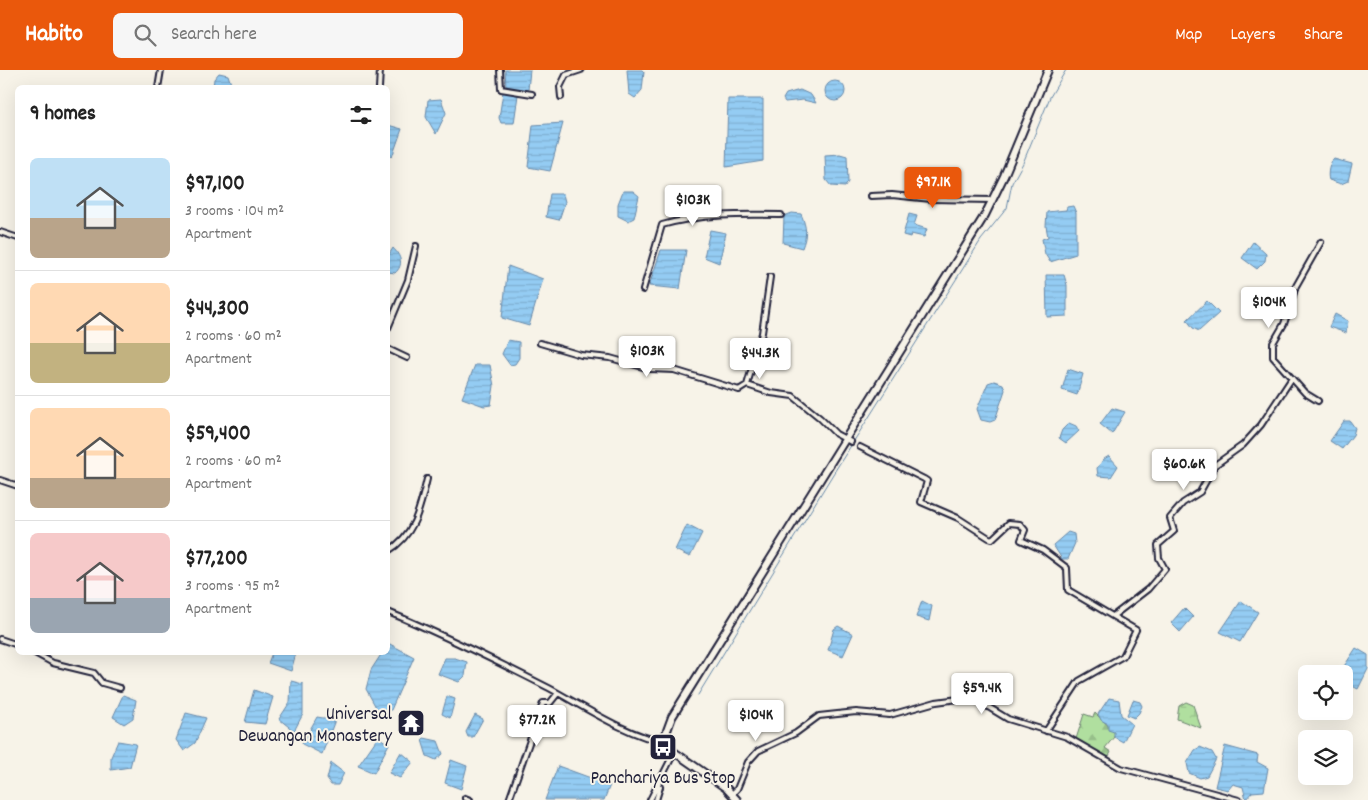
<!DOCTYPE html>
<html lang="en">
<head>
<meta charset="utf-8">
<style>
	:root { --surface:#fff; --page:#f6f6f6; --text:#222; --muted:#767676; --line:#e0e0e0; --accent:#ea580c }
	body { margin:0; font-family:Dekko,sans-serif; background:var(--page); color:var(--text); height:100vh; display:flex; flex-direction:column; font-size:19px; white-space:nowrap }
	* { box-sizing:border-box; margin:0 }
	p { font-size:16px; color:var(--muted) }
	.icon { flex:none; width:28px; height:28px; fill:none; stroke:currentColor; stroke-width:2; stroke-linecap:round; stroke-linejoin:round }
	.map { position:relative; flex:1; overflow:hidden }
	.drawer { position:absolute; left:15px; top:15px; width:375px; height:570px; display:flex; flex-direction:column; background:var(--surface); border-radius:8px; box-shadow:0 5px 20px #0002 }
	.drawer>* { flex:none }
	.buttons { position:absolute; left:1298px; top:595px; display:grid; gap:10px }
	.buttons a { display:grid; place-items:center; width:55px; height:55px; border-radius:8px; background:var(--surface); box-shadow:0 5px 20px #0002; font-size:25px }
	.price { position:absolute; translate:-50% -42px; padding:0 11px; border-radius:5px; background:#fff; color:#222; font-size:16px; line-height:32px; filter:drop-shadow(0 1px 2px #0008) }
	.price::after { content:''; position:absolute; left:50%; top:30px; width:15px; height:11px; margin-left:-8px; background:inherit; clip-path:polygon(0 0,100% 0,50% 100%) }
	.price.active { background:var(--accent); color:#fff }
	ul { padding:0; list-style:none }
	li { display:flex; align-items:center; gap:15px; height:125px; padding:0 15px }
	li+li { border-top:1px solid var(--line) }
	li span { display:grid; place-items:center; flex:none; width:140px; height:100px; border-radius:8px; color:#555 }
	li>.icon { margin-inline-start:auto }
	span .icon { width:60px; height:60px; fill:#fffc; stroke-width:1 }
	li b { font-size:21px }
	h2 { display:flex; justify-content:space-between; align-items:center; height:60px; padding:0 15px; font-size:21px }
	header { display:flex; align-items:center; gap:30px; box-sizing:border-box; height:70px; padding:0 25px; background:var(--accent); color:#fff }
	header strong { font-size:24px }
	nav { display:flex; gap:28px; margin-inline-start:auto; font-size:18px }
	.search { width:350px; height:45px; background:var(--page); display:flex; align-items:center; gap:12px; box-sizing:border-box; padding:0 18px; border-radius:8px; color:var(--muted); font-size:19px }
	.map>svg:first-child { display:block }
	.forest { fill:url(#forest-firs); stroke:#69806d }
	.wetland { fill:url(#wetland-marsh); stroke:#69806d }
	.water { fill:url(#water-rules); stroke:#6688a9 }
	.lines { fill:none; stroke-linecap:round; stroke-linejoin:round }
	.stream { stroke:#6688a9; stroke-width:1 }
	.minor-casing { stroke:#22223b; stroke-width:8 }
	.trunk-casing { stroke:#22223b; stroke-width:10 }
	.minor { stroke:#f7f3e8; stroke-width:4 }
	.trunk { stroke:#f7f3e8; stroke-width:6 }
	.labels { text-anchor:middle; stroke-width:4; stroke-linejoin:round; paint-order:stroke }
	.poi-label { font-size:19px; fill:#22223b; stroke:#f7f3e8; text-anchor:end }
</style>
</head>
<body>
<header>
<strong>Habito</strong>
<div class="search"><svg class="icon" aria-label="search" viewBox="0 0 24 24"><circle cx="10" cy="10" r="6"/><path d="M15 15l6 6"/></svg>Search here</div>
<nav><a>Map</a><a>Layers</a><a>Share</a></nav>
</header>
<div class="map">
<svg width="1368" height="730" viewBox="0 0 1368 730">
	<defs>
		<pattern id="forest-firs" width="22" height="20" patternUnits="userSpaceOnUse" patternTransform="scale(1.25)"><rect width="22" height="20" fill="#b0df9f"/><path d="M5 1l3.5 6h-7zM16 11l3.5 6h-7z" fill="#97bf8a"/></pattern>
		<pattern id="wetland-marsh" width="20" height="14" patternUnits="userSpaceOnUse" patternTransform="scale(1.25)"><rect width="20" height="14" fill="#b0df9f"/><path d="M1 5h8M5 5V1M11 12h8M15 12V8" fill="none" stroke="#97bf8a"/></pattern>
		<pattern id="water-rules" width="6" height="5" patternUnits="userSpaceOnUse" patternTransform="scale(1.25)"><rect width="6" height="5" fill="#94ccf3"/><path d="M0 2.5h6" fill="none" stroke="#7fafd1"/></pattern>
	</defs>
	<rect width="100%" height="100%" fill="#f7f3e8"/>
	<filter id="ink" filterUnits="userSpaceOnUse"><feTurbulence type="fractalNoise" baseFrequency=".02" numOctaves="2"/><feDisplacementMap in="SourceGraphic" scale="10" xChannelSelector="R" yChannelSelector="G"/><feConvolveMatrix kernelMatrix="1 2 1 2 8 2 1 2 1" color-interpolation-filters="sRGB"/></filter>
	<g filter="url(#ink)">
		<path class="forest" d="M1095 643 1115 662 1114 667 1105 678 1111 682 1107 690 1076 669 1084 644 1093 647Z"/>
		<path class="wetland" d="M1186 632 1193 635 1201 658 1177 649 1179 636Z"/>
		<path class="water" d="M505 0H530L528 20 506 17Z
			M627 0H642L644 2 642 20 635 28 629 24Z
			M219 3 228 5 232 17H213L214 9Z
			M825 21a10 10 0 1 1 20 0a10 10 0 1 1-20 0Z
			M800 20 811 25 816 33 803 30 785 32 783 29 786 24Z
			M503 22 518 25 514 53H501L499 48Z
			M441 29 446 43 436 64 426 47 428 30Z
			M728 29H763V91L726 97Z
			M563 53 550 101 528 97 533 55Z
			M388 55 402 59 392 87 388 83Z
			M840 84 847 86 848 112 845 117 831 116 826 110 825 85Z
			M1334 89 1352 94 1348 111 1341 114 1329 110C1327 105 1329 92 1334 89Z
			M623 121H633L639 126 634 148 628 151 618 146V134Z
			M550 124H563L565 132 559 150 546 147Z
			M1073 136 1076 143V184L1050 192 1045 184 1042 169 1048 167 1046 156 1047 142 1066 140 1067 137Z
			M792 143 801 144C807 158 807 165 802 178L783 173 784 146Z
			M909 144 917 146 914 155 927 159 924 167 911 164 910 167 903 165Z
			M710 160 726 163 719 193 704 187Z
			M1253 172 1266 184 1265 191 1257 199 1242 188Z
			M393 178C401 186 404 195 395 203L388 202V186Z
			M661 180H686L680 219 649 216Z
			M508 196 543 209 529 256 502 248Z
			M1046 205H1064L1067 215V246L1047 247Z
			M1207 231 1219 243 1199 261 1193 258 1187 250Z
			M1335 244 1348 251 1346 263 1329 257Z
			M508 270 519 272V288L515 294 510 295 502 284Z
			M475 295H490L494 316 491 335 484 336 462 328Z
			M1068 299 1083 304 1077 325 1062 320Z
			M994 311 1003 314 1005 320 995 350 990 352 981 350 977 339 988 313Z
			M1112 338 1125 342 1112 364 1100 354Z
			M1344 351H1350L1355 358 1353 365 1342 379 1330 371Z
			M1069 353 1076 356 1079 361 1066 373 1059 368 1062 360Z
			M1109 386 1118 396 1111 407 1098 406 1097 398 1104 389Z
			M687 455 702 463 690 487 675 480Z
			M1068 462 1074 464 1075 473 1068 489H1062L1053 475Z
			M922 531 932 536 929 551 916 547Z
			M1241 531 1258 542 1240 572 1220 562Z
			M1184 538 1193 547 1180 562 1171 553Z
			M838 556 853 564 843 586 828 580 834 559Z
			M388 573 414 587 391 640 378 641 366 619 371 600 382 583 388 582Z
			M1356 578 1368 585V599L1358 619 1344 612V604H1339Z
			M272 583H296L291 601 268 593Z
			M445 588H455L467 592 465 606 459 612 438 604Z
			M291 611 303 614V644L294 661 279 649 290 632Z
			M254 620 273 627 265 654 245 652Z
			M123 625 136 630 133 648 124 654 113 647Z
			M447 626 455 629 450 648 442 644Z
			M1109 628 1119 630 1121 645 1132 654 1123 672 1114 667V662L1108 660V654L1101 650 1098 644Z
			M1133 630 1140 632 1142 636 1139 643 1134 648 1127 645Z
			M186 643 206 648 195 673 184 681 176 670Z
			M475 645 483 649 473 667H468L466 662Z
			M317 647 335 650 322 684 302 674Z
			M378 667 389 674 374 703 358 696Z
			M424 668 438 671 443 684 436 690 427 686 422 670Z
			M118 671 136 674 130 697 111 700V687Z
			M1225 676 1258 685 1257 692 1268 698 1264 721 1252 722 1246 729 1243 717 1233 714 1228 720 1215 717Z
			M1200 677 1212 682 1216 689 1207 706 1200 708 1189 703 1187 693 1195 680Z
			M401 682 413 692 400 708 389 703Z
			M451 690 467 696 461 719 445 713Z
			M331 693 344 703 338 715H331L327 709Z
			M558 696 610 715 604 730H545Z"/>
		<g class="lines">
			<path class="stream" d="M698 625 833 404 981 170 1007 138 1012 113 1023 93 1050 27 1066 0"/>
			<defs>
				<path id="minor" d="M500 0 501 19 532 24
					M158 18 161 0
					M379 18 380 0
					M561 27 560 17 566 5 581 0
					M871 126 892 125 931 129 993 130
					M0 162 18 168
					M770 207 762 263 747 315 771 323 793 326 820 348 836 364 851 372
					M643 220 662 155C701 144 740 144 781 145
					M388 258 408 210 416 176
					M540 273 581 285 610 288 650 299 674 300 739 320 747 315
					M388 279 407 288
					M1318 331 1305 323 1273 287V273L1284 254 1296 216 1321 172
					M860 377 924 409 927 411 921 432 958 448 989 468 992 469 1009 453 1020 454 1025 460 1021 470 1043 480 1067 498 1068 520 1136 560 1123 586 1079 611 1046 661
					M0 410 18 416
					M388 481C415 465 420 438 427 409
					M388 542C442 564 496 591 549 618 581 635 629 667 665 672
					M1113 546 1148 519 1165 499 1159 488 1158 475 1174 461 1170 448 1183 433 1200 422 1215 395 1243 375 1261 355 1292 308
					M0 569 18 575
					M33 582 53 593 94 603 102 613 120 618
					M732 724 737 719 748 692 758 681 796 663 819 646 856 642 890 645 936 632 966 628 980 632 1008 649 1067 667 1121 698 1239 730
					M465 728 470 730
					M509 730 543 633H550L558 623
					M650 730 674 683
					M656 730 660 717"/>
				<path id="trunk" d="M737 730 726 718 667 677 665 666 672 647 985 145 1004 106 1048 0"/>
			</defs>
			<use href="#minor" class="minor-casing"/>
			<use href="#trunk" class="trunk-casing"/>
			<use href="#minor" class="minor"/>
			<use href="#trunk" class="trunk"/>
		</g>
	</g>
	<defs>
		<symbol id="temple-square" viewBox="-11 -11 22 22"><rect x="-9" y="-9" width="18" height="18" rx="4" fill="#22223b" stroke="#f7f3e8"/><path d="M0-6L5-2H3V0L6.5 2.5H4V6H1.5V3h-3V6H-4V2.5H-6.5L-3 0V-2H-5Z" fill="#fff"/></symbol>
		<symbol id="bus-square" viewBox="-11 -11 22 22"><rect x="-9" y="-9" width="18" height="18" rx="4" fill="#22223b" stroke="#f7f3e8"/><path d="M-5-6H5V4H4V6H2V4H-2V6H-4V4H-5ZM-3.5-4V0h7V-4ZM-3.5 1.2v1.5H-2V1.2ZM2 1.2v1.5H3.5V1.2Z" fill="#fff"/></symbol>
	</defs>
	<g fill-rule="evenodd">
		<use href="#temple-square" x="395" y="637" width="32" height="32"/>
		<use href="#bus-square" x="647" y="661" width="32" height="32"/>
	</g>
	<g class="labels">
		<g class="poi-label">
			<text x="392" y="649">Universal<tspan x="392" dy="22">Dewangan Monastery</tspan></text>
			<text x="663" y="713" text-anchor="middle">Panchariya Bus Stop</text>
		</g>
	</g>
</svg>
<div class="buttons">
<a><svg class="icon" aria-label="locate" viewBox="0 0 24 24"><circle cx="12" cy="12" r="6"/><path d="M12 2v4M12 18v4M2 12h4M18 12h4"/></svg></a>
<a><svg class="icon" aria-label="layers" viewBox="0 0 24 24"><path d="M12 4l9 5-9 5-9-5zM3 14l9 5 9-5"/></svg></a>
</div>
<b class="price active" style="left:933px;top:139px">$97.1K</b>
<b class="price" style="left:693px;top:157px">$103K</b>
<b class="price" style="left:1269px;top:259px">$104K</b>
<b class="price" style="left:647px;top:308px">$103K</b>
<b class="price" style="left:760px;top:310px">$44.3K</b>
<b class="price" style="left:1184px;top:421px">$60.6K</b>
<b class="price" style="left:982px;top:645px">$59.4K</b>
<b class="price" style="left:756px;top:672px">$104K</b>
<b class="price" style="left:537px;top:677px">$77.2K</b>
<section class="drawer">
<h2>9 homes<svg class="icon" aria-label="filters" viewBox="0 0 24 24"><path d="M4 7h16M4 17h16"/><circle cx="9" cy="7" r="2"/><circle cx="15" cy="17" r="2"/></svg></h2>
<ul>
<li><span style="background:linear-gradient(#bfe0f5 60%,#b9a48a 0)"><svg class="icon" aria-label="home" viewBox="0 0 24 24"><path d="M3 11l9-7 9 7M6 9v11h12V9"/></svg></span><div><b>$97,100</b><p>3 rooms · 104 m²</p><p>Apartment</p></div></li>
<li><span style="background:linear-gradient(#ffd9b3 60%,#c2b280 0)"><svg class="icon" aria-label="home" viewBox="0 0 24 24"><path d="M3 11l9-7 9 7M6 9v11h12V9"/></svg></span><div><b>$44,300</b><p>2 rooms · 60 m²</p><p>Apartment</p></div></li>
<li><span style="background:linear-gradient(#ffd9b3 70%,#b9a48a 0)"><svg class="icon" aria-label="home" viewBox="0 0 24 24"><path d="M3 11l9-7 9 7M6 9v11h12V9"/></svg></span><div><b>$59,400</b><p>2 rooms · 60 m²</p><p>Apartment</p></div></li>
<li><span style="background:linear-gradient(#f6c9c9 65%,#9aa5b1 0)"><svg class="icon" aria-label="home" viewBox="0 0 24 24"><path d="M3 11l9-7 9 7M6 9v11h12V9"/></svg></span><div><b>$77,200</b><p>3 rooms · 95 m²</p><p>Apartment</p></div></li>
</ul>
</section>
</div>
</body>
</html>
